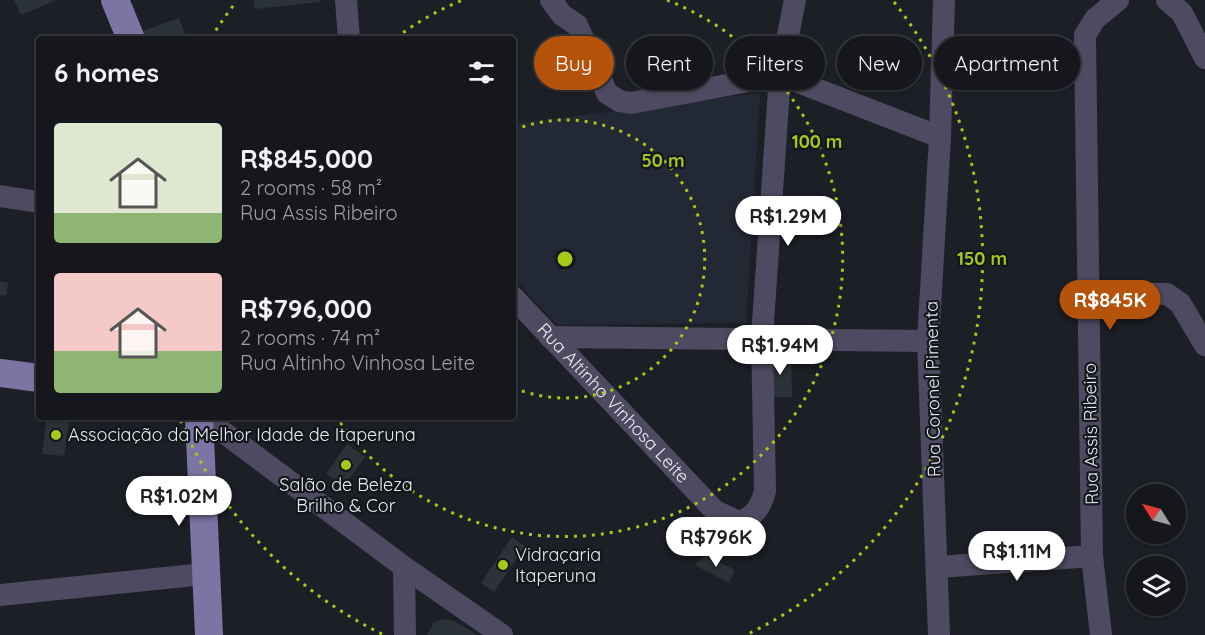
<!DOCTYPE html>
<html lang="en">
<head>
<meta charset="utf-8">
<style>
	:root { --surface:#15171c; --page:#222429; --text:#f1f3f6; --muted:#9d9fa3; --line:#34363b; --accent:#b45309 }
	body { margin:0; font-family:Quicksand,sans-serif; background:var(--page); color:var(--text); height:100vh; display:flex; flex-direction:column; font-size:22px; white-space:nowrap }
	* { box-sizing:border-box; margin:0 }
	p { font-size:20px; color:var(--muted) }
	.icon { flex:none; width:33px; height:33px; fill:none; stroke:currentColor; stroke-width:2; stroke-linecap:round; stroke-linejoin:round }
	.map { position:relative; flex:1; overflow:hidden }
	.sheet { position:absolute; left:36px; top:36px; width:480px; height:384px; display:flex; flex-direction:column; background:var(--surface); border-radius:6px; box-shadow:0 2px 4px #0004,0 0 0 2px var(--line) }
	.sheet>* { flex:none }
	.guide { position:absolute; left:534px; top:36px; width:570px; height:54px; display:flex; gap:12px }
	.needle { width:39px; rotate:306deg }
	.controls { position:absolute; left:1126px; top:484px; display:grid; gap:12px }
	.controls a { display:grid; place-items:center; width:60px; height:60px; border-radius:50%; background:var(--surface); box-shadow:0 2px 4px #0004,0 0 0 2px var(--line); font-size:30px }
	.price { position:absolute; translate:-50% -51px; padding:0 14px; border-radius:21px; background:#fff; color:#222; font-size:20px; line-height:39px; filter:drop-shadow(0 2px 3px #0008) }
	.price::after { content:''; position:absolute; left:50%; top:36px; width:18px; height:14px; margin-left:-9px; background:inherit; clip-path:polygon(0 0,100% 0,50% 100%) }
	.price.selected { background:var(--accent); color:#fff }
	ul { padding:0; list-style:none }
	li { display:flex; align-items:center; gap:18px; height:150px; padding:0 18px }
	li span { display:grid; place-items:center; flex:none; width:168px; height:120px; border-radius:6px; color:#555 }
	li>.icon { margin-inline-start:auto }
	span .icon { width:72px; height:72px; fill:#fffc; stroke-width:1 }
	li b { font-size:26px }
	h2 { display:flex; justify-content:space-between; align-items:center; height:72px; padding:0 18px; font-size:26px }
	.chip { padding:0 21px; border-radius:27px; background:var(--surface); box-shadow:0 2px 4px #0004,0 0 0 2px var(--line); font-size:21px; line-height:54px }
	.chip.selected { background:var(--accent); color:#fff }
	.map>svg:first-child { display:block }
	.built { fill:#232934 }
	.building { fill:#2c3338 }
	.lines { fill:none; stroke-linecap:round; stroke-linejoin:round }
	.minor { stroke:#4e4a61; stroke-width:22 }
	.major { stroke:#7c74a2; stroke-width:28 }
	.ring { fill:none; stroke:#a8c71b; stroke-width:3; stroke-dasharray:3 6 }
	.poi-dot { fill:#a8c71b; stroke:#13161c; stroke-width:2 }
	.labels { text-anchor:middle; stroke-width:4.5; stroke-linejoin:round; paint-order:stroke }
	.street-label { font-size:18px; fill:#eaecf0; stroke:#13161c }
	.poi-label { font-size:18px; fill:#eaecf0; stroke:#13161c; text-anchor:start }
	.centre { fill:#a8c71b; stroke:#13161c; stroke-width:3 }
	.ring-label { font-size:18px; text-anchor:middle; font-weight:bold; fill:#a8c71b; stroke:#13161c; stroke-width:4.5; stroke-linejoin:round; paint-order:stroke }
</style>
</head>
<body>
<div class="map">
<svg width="1205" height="635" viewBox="0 0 1205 635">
	<rect width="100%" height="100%" fill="#1c1f26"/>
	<path class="built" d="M760 93 746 323 557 325 513 277V124Z"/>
	<path class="building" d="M14 0H56L21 15Z
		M254 0H320V2L255 9Z
		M179 18 187 39H146L143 31Z
		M0 281 8 283 6 296 0 295Z
		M791 354 792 397H768L767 355Z
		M47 417H70L64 456 42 454Z
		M347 444 365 457 344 486 326 474Z
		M512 537 525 546 494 592 481 583Z
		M705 554 735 570 729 583 695 565Z
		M443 619 452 620 478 635H427L434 622Z"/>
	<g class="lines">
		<g class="minor">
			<path d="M346 0 349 39"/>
			<path d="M551 0 562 15 577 25 607 93 619 101 631 103 780 75 940 137"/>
			<path d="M1167 0 1182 13 1205 58"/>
			<path d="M0 196 39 202"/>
			<path d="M1090 293 1167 294 1180 303 1205 345"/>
			<path id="s1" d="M513 297 715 511 739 522C754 517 761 507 765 491L762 337 780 75 795 0"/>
			<path d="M550 337 928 341"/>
			<path d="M203 417 404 567 502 635"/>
			<path d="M404 567 405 635"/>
			<path d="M938 567 1092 556"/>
			<path d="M0 595 204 574"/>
			<path d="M939 635 928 341 940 137 944 0"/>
			<path d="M1101 635 1092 556 1085 35 1095 19 1118 0"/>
		</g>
		<path class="major" d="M115 0 131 39
			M0 373 39 378
			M199 417 209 635"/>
	</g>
	<g class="ring">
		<path d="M514 130A139 139 0 1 1 514 388"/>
		<path d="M396 38A278 278 0 0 1 463 0M667 0A278 278 0 1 1 337 418"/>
		<path d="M382 634A417 417 0 0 1 180 419M211 38A417 417 0 0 1 236 2M894 2A417 417 0 0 1 748 634"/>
	</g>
	<g class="poi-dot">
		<circle cx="56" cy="435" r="6"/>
		<circle cx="346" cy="465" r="6"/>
		<circle cx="503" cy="565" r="6"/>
	</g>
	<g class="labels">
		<g class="street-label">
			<text transform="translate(933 389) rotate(-91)" y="6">Rua Coronel Pimenta</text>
			<text dy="6" stroke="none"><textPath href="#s1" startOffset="146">Rua Altinho Vinhosa Leite</textPath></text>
			<text transform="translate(1091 434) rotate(-91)" y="6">Rua Assis Ribeiro</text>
		</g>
		<g class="poi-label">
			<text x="68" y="441">Associação da Melhor Idade de Itaperuna</text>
			<text x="346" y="491" text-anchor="middle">Salão de Beleza<tspan x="346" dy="21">Brilho &amp; Cor</tspan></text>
			<text x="515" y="561">Vidraçaria<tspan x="515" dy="21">Itaperuna</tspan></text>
		</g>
	</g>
	<circle cx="565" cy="259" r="9" class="centre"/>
	<g class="ring-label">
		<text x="817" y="148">100 m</text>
		<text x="663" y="167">50 m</text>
		<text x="982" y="265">150 m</text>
	</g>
</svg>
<div class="controls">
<a><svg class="needle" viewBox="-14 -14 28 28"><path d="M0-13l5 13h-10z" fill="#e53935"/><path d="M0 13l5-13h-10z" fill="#9d9fa3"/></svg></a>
<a><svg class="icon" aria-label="layers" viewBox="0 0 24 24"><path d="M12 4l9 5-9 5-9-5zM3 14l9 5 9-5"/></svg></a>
</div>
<b class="price" style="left:788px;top:247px">R$1.29M</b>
<b class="price selected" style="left:1110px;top:331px">R$845K</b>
<b class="price" style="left:780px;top:376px">R$1.94M</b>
<b class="price" style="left:179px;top:527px">R$1.02M</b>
<b class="price" style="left:716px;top:568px">R$796K</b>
<b class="price" style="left:1017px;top:582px">R$1.11M</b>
<div class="guide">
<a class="chip selected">Buy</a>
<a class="chip">Rent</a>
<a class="chip">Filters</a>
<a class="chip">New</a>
<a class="chip">Apartment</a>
</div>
<section class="sheet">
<h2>6 homes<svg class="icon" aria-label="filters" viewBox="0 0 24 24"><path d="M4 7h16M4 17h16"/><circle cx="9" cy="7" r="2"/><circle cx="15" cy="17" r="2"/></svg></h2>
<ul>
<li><span style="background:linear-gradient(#dfe7d0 75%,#8fb573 0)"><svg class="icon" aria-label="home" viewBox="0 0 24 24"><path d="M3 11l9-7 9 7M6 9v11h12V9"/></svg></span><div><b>R$845,000</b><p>2 rooms · 58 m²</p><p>Rua Assis Ribeiro</p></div></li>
<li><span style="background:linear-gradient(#f6c9c9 65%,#8fb573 0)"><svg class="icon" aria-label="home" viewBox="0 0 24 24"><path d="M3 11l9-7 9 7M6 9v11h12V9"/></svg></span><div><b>R$796,000</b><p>2 rooms · 74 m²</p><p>Rua Altinho Vinhosa Leite</p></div></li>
</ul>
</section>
</div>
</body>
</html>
